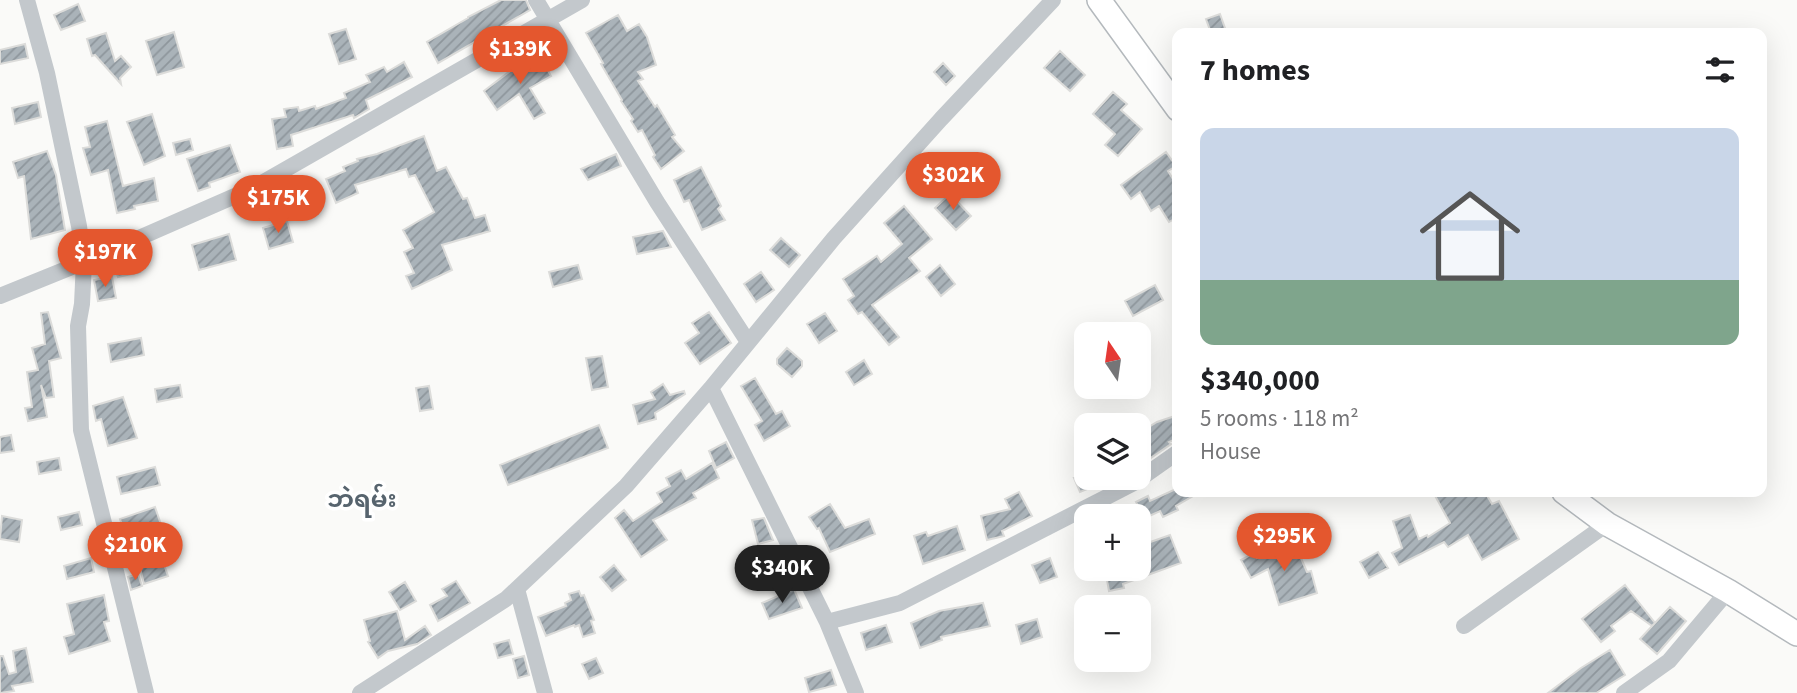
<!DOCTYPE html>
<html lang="en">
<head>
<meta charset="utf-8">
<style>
	:root { --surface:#fff; --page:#f2f2f2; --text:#202124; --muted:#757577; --line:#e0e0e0; --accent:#e4572e }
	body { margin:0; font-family:"Source Sans 3","Noto Sans Myanmar",sans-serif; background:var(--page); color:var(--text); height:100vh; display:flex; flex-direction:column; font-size:26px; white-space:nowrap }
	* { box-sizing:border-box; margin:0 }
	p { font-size:23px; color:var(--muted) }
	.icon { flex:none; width:38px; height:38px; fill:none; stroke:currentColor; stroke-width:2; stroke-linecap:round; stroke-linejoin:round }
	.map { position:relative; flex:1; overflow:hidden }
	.drawer { position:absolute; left:1172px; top:28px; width:595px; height:469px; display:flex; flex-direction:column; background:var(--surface); border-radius:14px; box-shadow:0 7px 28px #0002 }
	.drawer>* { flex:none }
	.needle { width:46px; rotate:347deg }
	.buttons { position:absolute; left:1074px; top:322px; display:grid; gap:14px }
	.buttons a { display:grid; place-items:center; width:77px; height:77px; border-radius:14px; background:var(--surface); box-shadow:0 7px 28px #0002; font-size:35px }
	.price { position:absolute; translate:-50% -60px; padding:0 16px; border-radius:24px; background:var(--accent); color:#fff; font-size:23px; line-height:46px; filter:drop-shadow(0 2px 4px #0008) }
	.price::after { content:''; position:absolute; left:50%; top:42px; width:21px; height:16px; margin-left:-10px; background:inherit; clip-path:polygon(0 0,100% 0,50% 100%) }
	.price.active { background:#222; color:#fff }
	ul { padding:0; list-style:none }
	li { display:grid; align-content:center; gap:14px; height:371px; padding:0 28px }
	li+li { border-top:2px solid var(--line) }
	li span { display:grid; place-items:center; height:217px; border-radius:14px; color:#555 }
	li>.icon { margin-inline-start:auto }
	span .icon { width:126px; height:126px; fill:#fffc; stroke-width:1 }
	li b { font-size:30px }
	h2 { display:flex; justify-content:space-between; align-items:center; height:84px; padding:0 28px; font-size:30px }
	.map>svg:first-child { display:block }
	.building { fill:url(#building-hatch); stroke:#dcdcda; stroke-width:2 }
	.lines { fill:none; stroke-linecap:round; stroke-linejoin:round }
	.highway-casing { stroke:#b4b9bd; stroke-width:26 }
	.minor { stroke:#c3c8cc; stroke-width:16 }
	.highway { stroke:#fff; stroke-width:23 }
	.labels { text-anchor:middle; stroke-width:7; stroke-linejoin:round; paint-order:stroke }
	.quarter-label { font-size:24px; font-weight:bold; fill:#57646e; stroke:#fff }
</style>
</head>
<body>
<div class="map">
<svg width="1797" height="693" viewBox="0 0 1797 693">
	<defs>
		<pattern id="building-hatch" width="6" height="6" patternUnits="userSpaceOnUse" patternTransform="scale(1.75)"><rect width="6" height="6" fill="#aab3b9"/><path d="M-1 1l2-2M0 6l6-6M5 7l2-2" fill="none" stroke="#8e969c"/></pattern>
	</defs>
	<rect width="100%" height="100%" fill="#fafaf8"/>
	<path class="building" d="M501 0H526L530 10 438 63 427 42 468 18V17Z
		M78 4 85 21 61 30 54 15Z
		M1220 14 1226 31 1211 33 1206 19Z
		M618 15 627 31 639 24 647 37 656 65 638 72 643 79 638 81 655 107 657 105 675 135 672 137 684 151 661 169 653 157 655 155 642 130 638 132 631 121 633 119 621 101 622 100 601 64 603 63 586 33Z
		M346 29 356 59 339 64 329 34Z
		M174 32 184 67 157 75 146 41Z
		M106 33 115 61 121 56 131 67 120 78 121 84 95 55 92 56 87 39Z
		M25 44 28 58 0 64V50Z
		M1060 51 1085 75 1070 91 1044 68Z
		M540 56 551 76 530 88 545 113 534 119 519 94 497 110 484 91 518 65 520 68Z
		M404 62 412 77 366 100 369 109 354 118 353 115 291 135 293 146 277 149 272 119 286 117 284 109 298 107 299 111 315 106 316 109 346 98 344 93 370 82 366 75 384 67 387 72Z
		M943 63 955 76 946 85 934 72Z
		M1113 92 1127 104 1121 110 1142 129 1118 156 1105 145 1115 134 1093 114Z
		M38 102 41 117 15 124 12 108Z
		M152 114 165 156 144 165 127 122Z
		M107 121 123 186 154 178 158 201 134 206 135 209 117 213 108 170 91 175 83 148 90 147 85 127Z
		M424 136 437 171 446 167 463 199 467 198 475 218 485 215 490 231 442 245 452 270 412 289 406 276 414 273 404 252 413 248 403 230 434 212 415 175 409 177 406 169 355 185 358 193 336 203 326 179 345 171 343 167 358 161 357 159 377 154Z
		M190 139 193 150 176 155 173 143Z
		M230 145 240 172 209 183 210 187 198 191 187 159Z
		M47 151 56 175 65 230 31 239 24 176 18 178 13 162Z
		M1166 152 1176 166 1168 171 1178 187V217L1169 222 1159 206 1151 211 1140 192 1131 199 1121 185Z
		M616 154 621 166 588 180 581 169Z
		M701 167 721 206 718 209 725 220 702 230 689 200 684 202 674 180Z
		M950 194 971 216 956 230 935 208Z
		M904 206 932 239 909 258 920 271 872 305 899 337 889 345 862 312 858 314 848 300 854 296 843 279 877 256 881 262 902 244 884 223Z
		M287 221 293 242 269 249 263 228Z
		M663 231 671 247 637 254 633 237Z
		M229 234 236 260 199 270 192 245Z
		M781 238 800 255 789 267 770 250Z
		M136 259 140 272 118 277 114 265Z
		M578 265 582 279 553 287 549 272Z
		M940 265 955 284 941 296 926 277Z
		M761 272 774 290 756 302 744 284Z
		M112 277 116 298 98 301 94 280Z
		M1155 285 1163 300 1133 316 1125 301Z
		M48 312 61 358 49 361 54 397 46 398 41 385 47 417 28 421 25 408 32 407 27 372 38 370 32 348 45 344 41 313Z
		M709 312 731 343 700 364 685 343 699 333 692 323Z
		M825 313 837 331 819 343 807 324Z
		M141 338 144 355 111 362 108 344Z
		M787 348 802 361V366L792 377 777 364V359Z
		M602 356 608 387 592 390 586 358Z
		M864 360 872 374 854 385 846 372Z
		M755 378 776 414 782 411 790 426 764 441 755 425 762 421 741 386Z
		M663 384 670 395 684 391 685 394 655 413 656 419 638 424 633 405 655 399 651 392Z
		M180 385 182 397 157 402 155 389Z
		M429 386 433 409 420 411 416 388Z
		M123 397 137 438 108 446 101 419 96 421 93 406Z
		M1178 415V438L1169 442 1171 444 1139 466V433L1157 422Z
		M599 425 608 448 508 485 500 465Z
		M11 435 14 451 0 453V437Z
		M726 442 734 458 716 468 709 451Z
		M59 458 61 470 39 474 37 462Z
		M712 463 719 478 693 493 696 498 653 520 667 540 641 557 615 518 624 510 633 521 662 502 657 493 670 486 666 478 681 470 686 479Z
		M155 467 160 485 121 494 117 477Z
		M1074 478H1114L1080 492Z
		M1178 488V492H1200L1176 506 1178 510 1163 517 1160 511 1145 518 1136 502 1148 496 1150 501Z
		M1019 492 1032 516 1002 531 1004 536 987 540 981 516 1010 509 1005 499Z
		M1433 492H1485L1492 504 1499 501 1519 539 1482 560 1468 535 1448 547 1444 542 1399 565 1392 553 1402 548 1393 521 1410 515 1419 539 1427 535 1428 537 1450 523Z
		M830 504 845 528 869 519 875 534 830 552 819 528 817 529 809 517Z
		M155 507 169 548 159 550 168 576 144 584 132 535 126 537 120 519Z
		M79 512 82 525 61 530 58 517Z
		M2 516 22 520 19 542 0 539Z
		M764 518 773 540 758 544 752 520Z
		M957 526 965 550 923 564 914 536 926 532 928 536Z
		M1170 535 1181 563 1123 584 1124 588 1109 591 1105 569H1139V546Z
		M1294 542 1307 572 1311 571 1317 593 1279 605 1268 569 1251 578 1241 560 1254 553 1257 558Z
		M1378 552 1388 568 1369 578 1360 562Z
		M91 558 94 572 67 579 64 566Z
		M1050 558 1057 577 1040 583 1032 565Z
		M614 565 626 580 612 591 600 577Z
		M138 574 142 586 131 590 128 577Z
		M456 581 470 603 438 621 430 605 447 596 442 589Z
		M405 582 416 601 400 610 389 592Z
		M1625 585 1655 623 1652 626 1631 611 1611 626 1615 631 1601 642 1582 619Z
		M794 589 802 608 769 619 762 603Z
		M579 591 581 596 584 595 594 620 591 621 595 633 583 637 579 625 575 627 574 625 546 636 538 617 566 606 565 603 571 600 569 594Z
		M104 595 109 621 104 622 110 641 69 654 64 637 74 634 67 604Z
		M983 603 990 626 941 637 942 640 920 648 911 623 939 611Z
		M1670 607 1686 621 1657 654 1640 639Z
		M397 611 405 640 425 626 431 635 417 644 388 651 378 658 368 642 370 641 364 620Z
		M1037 619 1042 637 1021 644 1016 625Z
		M886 625 892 642 866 650 861 633Z
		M509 640 513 654 498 658 494 644Z
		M26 648 33 682 12 686 14 691 0 693V656H3L9 674 16 672 13 651Z
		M1610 650 1625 675 1596 693H1548L1581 668Z
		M524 656 529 675 518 678 513 659Z
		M596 658 603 673 589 679 582 664Z
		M831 670 836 685 809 692 805 678Z"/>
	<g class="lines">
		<defs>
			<path id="highway" d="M1099 0 1178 109
				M1564 492 1607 524 1728 591 1797 634"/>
		</defs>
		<use href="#highway" class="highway-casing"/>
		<path class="minor" d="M27 0 47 73 79 226 84 262 82 304 78 326 81 430 146 693
			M536 0 657 202 748 342
			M0 296 84 262 253 188 582 0
			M711 388 827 622 856 693
			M517 589 545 693
			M827 622 900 603 1134 483 1178 452
			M1464 626 1607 524
			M360 693 506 599 626 486 711 388 834 238 941 119 1053 0
			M1624 693 1669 661 1728 591"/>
		<use href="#highway" class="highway"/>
	</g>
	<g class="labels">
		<g class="quarter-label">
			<text x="362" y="507">ဘဲရမ်း</text>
		</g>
	</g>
</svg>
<div class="buttons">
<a><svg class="needle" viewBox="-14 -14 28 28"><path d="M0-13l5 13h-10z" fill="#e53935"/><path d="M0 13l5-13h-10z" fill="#757577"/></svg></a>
<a><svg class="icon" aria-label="layers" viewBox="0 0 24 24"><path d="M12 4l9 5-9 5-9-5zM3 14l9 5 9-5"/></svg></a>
<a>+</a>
<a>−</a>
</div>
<b class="price" style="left:520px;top:86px">$139K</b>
<b class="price" style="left:953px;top:212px">$302K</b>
<b class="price" style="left:278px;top:235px">$175K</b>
<b class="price" style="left:105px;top:289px">$197K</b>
<b class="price" style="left:1284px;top:573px">$295K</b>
<b class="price" style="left:135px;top:582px">$210K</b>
<b class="price active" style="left:782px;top:605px">$340K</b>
<section class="drawer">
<h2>7 homes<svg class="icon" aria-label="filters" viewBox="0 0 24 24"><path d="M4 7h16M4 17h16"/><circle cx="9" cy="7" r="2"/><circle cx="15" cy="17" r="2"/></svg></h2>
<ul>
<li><span style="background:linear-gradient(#c9d6e8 70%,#7fa58c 0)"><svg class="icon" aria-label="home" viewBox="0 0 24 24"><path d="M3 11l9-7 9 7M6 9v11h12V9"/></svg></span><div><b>$340,000</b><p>5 rooms · 118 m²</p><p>House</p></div></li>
</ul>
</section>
</div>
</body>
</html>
